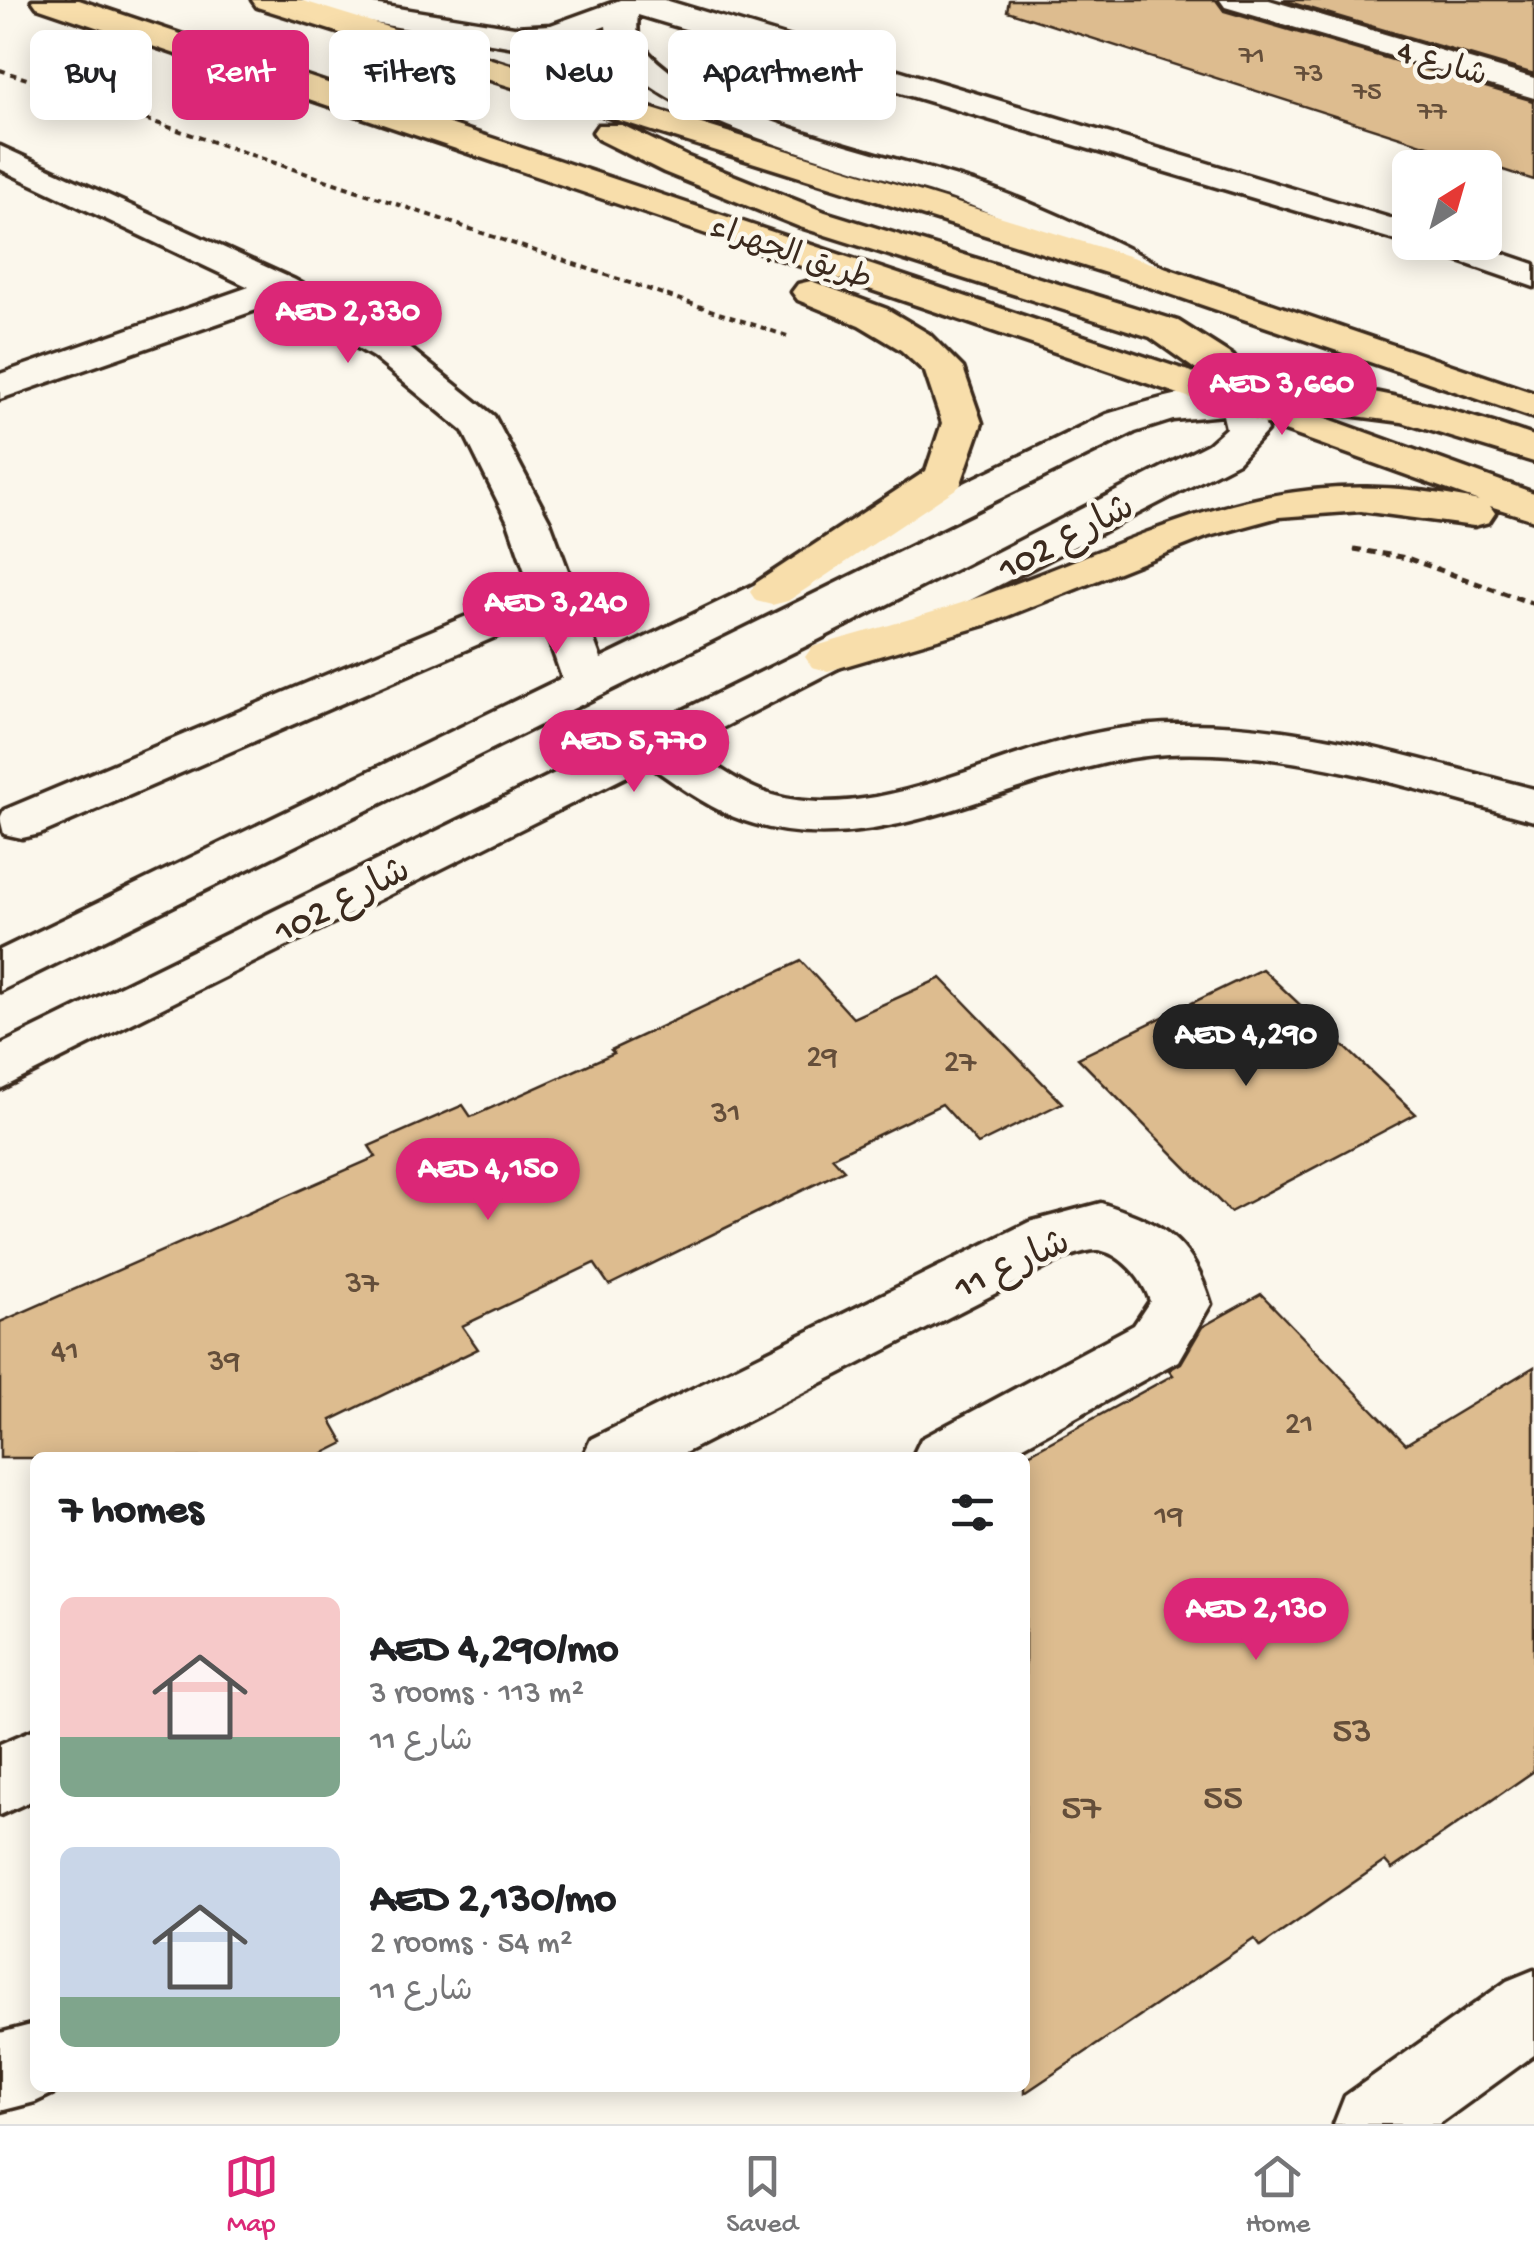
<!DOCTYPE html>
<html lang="en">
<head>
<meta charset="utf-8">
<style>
	:root { --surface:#fff; --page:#f2f2f2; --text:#202124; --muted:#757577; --line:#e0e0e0; --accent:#db2777 }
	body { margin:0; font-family:"Gochi Hand","Playpen Sans Arabic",sans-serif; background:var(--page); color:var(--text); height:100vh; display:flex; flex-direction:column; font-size:38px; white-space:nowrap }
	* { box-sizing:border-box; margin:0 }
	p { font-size:32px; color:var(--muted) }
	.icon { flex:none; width:55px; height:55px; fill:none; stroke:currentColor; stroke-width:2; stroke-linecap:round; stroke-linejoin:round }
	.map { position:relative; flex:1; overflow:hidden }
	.panel { position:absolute; left:30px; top:1452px; width:1000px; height:640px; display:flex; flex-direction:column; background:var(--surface); border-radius:15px; box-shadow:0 5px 25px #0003 }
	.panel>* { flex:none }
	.top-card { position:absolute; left:30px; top:30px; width:1000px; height:90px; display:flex; gap:20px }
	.needle { width:65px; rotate:37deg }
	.tools { position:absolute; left:1392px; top:150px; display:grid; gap:20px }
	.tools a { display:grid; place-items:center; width:110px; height:110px; border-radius:15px; background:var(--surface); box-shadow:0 5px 25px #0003; font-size:50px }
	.price { position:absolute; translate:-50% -85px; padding:0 22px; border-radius:35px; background:var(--accent); color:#fff; font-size:32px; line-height:65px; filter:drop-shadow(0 2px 5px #0008) }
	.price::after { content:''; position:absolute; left:50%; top:60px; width:30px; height:22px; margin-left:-15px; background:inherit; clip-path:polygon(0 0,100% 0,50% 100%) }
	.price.selected { background:#222; color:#fff }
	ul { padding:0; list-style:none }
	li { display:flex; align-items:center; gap:30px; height:250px; padding:0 30px }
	li span { display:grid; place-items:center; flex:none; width:280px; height:200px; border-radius:15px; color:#555 }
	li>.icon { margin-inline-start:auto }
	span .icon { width:120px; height:120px; fill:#fffc; stroke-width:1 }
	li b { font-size:42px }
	h2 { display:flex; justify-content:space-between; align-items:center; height:120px; padding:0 30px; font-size:42px }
	.tag { padding:0 35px; border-radius:15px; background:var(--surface); box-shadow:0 5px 25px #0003; font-size:35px; line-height:90px }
	.tag.selected { background:var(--accent); color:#fff }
	.tabs { display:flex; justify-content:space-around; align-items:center; height:140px; border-top:2px solid var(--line); background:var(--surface); font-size:28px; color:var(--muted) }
	.tabs a { display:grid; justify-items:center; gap:5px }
	.tabs .selected { color:var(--accent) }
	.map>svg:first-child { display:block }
	.building { fill:#ddbc8f; stroke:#3b2a1e; stroke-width:2.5 }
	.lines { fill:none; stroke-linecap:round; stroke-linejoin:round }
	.minor-casing { stroke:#3b2a1e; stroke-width:7 }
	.highway-casing { stroke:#3b2a1e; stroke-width:7 }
	.path-far1 { stroke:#3b2a1e; stroke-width:4; stroke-dasharray:6 5; stroke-linecap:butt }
	.path { stroke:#3b2a1e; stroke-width:5; stroke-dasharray:8 6; stroke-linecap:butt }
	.minor { fill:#fbf7ec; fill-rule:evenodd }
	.highway { fill:#f8deab; fill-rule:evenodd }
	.labels { text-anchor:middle; stroke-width:9; stroke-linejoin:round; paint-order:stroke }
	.far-number-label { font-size:28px; fill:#644e3a }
	.far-street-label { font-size:32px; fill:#3b2a1e; stroke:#fbf7ec }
	.number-label { font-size:32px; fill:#644e3a }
	.street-label { font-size:38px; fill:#3b2a1e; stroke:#fbf7ec }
	.near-number-label { font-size:38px; fill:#644e3a }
</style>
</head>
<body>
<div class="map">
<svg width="1534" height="2124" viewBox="0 0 1534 2124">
	<rect width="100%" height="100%" fill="#fbf7ec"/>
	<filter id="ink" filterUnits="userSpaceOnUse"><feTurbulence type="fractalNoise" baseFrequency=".01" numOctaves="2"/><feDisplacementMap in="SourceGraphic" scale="20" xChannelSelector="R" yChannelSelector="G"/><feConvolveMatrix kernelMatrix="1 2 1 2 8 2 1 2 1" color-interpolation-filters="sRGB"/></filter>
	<g filter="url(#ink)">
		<path class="building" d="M1009 0H1216L1224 11 1534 101V180L1007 11Z
			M1282 0H1534V74Z
			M801 961 853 1018 941 978 1062 1103 978 1144 942 1104 832 1157 844 1170 609 1285 594 1263 462 1326 478 1349 331 1420 344 1443 314 1458H0V1322L376 1157 369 1146 463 1105 471 1117 614 1053 611 1050Z
			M1262 969 1416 1114 1230 1212 1078 1058Z
			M1261 1294 1406 1444 1534 1367V1771L1392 1869 1385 1861 1260 1947 1254 1939 1025 2093V1456L1173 1375 1169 1370 1181 1363 1202 1327Z"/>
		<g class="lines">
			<defs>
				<path id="minor" d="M276 0H348L514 27 551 25 620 0H665L1410 224V242H1469L1534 264V287L1415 246 638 15C637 24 636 36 642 44 691 117 906 157 991 188 1050 210 1108 238 1164 267L1170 275 1164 283 1151 286C1127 280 1104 265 1082 254 1045 236 1008 220 970 205 895 175 612 119 606 26L555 44 514 47 292 9Z
					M1220 0H1269L1534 78V98L1225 7Z
					M0 146 295 280 401 341 494 416 550 522 601 659 1107 414C1151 401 1207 381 1254 392L1267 431 1238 462 687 746C713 764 742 786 772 795 863 821 966 768 1051 744 1093 732 1135 724 1178 724 1300 722 1417 759 1534 789V821C1415 789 1294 749 1169 754 1025 761 878 875 734 817 703 804 676 784 649 765L0 1089V1045L812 647 1208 444 1226 428 1223 415 1173 420 1135 432 0 991V950L562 678 541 617 40 834 22 838 4 834 0 818 4 810 531 589 508 522 463 431 373 357 279 302 0 399V374L249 287 0 169Z
					M1101 1203C1164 1224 1191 1239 1211 1304L1178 1361 1002 1458H912L921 1439 1134 1325 1150 1301C1144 1281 1122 1253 1098 1250 1088 1249 1074 1255 1064 1258L675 1458H582L591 1439 1029 1222Z
					M35 1729V1799L0 1815V1744Z
					M1534 1970V2055L1439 2124H1334L1345 2096 1507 1981Z
					M35 2024V2088H64L35 2102 0 2111V2033Z"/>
				<path id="highway" d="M32 0H79L1206 377 1150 337 800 227 664 172 598 139 593 132 598 125H622L688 157 825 212 1178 321 1233 356 1260 395C1294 358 1488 421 1534 436V462L1402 422 1301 409 1534 493V520L1490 506 1495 513 1489 522 1474 526 1361 511 1279 517 1209 536 985 625 828 671 812 667 805 657 812 647C878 628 944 611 1009 586 1180 522 1288 459 1479 501L1226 410 37 7Z
					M252 0H300L1164 267 1534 393V418L1138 283 257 7Z
					M811 281 887 309 929 334 963 368 982 423 960 486 788 601 772 605 756 601 750 592 756 583 926 471 942 423 925 372 901 350 859 325 798 300 792 292 798 284Z"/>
			</defs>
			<use href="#minor" class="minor-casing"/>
			<use href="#highway" class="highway-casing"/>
			<path class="path-far1" d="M0 70 787 336"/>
			<path class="path" d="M1354 549 1407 558 1534 604"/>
			<use href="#minor" class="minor"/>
			<use href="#highway" class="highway"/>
		</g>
	</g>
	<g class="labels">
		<g class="far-number-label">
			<text x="1252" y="63">71</text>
			<text x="1309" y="81">73</text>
			<text x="1367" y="99">75</text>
			<text x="1432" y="119">77</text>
		</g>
		<g class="far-street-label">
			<text transform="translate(1443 61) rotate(17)" y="11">شارع 4</text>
			<text transform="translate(792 251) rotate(19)" y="11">طريق الجهراء</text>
		</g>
		<g class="number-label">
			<text x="822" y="1065">29</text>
			<text x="960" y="1070">27</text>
			<text x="726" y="1121">31</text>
			<text x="362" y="1291">37</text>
			<text x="65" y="1359">41</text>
			<text x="224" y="1369">39</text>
			<text x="1299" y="1432">21</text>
			<text x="1169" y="1524">19</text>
		</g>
		<g class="street-label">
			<text transform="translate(1065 535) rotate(-27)" y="13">شارع 102</text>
			<text transform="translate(341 898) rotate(-27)" y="13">شارع 102</text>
			<text transform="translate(1011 1262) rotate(-24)" y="13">شارع 11</text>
		</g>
		<g class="near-number-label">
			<text x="1352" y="1740">53</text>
			<text x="1223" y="1807">55</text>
			<text x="1081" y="1817">57</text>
		</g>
	</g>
</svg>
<div class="tools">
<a><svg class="needle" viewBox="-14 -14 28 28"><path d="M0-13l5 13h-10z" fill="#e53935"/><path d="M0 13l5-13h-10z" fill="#757577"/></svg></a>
</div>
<b class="price" style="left:348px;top:366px">AED 2,330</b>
<b class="price" style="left:1282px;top:438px">AED 3,660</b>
<b class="price" style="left:556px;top:657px">AED 3,240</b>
<b class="price" style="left:634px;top:795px">AED 5,770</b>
<b class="price selected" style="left:1246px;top:1089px">AED 4,290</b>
<b class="price" style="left:488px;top:1223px">AED 4,150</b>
<b class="price" style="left:1256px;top:1663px">AED 2,130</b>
<div class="top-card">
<a class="tag">Buy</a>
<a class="tag selected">Rent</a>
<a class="tag">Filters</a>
<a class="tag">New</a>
<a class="tag">Apartment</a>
</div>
<section class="panel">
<h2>7 homes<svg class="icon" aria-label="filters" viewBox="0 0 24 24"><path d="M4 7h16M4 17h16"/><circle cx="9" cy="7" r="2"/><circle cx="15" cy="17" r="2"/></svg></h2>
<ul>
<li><span style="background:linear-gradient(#f6c9c9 70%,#7fa58c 0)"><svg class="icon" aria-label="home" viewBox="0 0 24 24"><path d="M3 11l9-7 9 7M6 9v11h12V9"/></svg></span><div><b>AED 4,290/mo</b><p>3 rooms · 113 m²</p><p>شارع 11</p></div></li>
<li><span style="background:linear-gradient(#c9d6e8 75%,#7fa58c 0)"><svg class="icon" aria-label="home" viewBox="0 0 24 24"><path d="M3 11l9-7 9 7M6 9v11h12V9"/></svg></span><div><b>AED 2,130/mo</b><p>2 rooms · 54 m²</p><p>شارع 11</p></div></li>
</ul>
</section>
</div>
<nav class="tabs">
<a class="selected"><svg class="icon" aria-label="map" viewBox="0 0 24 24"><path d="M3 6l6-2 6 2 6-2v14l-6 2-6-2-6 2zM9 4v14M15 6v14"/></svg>Map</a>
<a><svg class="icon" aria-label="saved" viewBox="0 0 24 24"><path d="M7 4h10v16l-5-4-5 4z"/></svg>Saved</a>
<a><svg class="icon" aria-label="home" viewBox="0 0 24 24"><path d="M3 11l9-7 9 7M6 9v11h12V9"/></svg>Home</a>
</nav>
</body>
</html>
